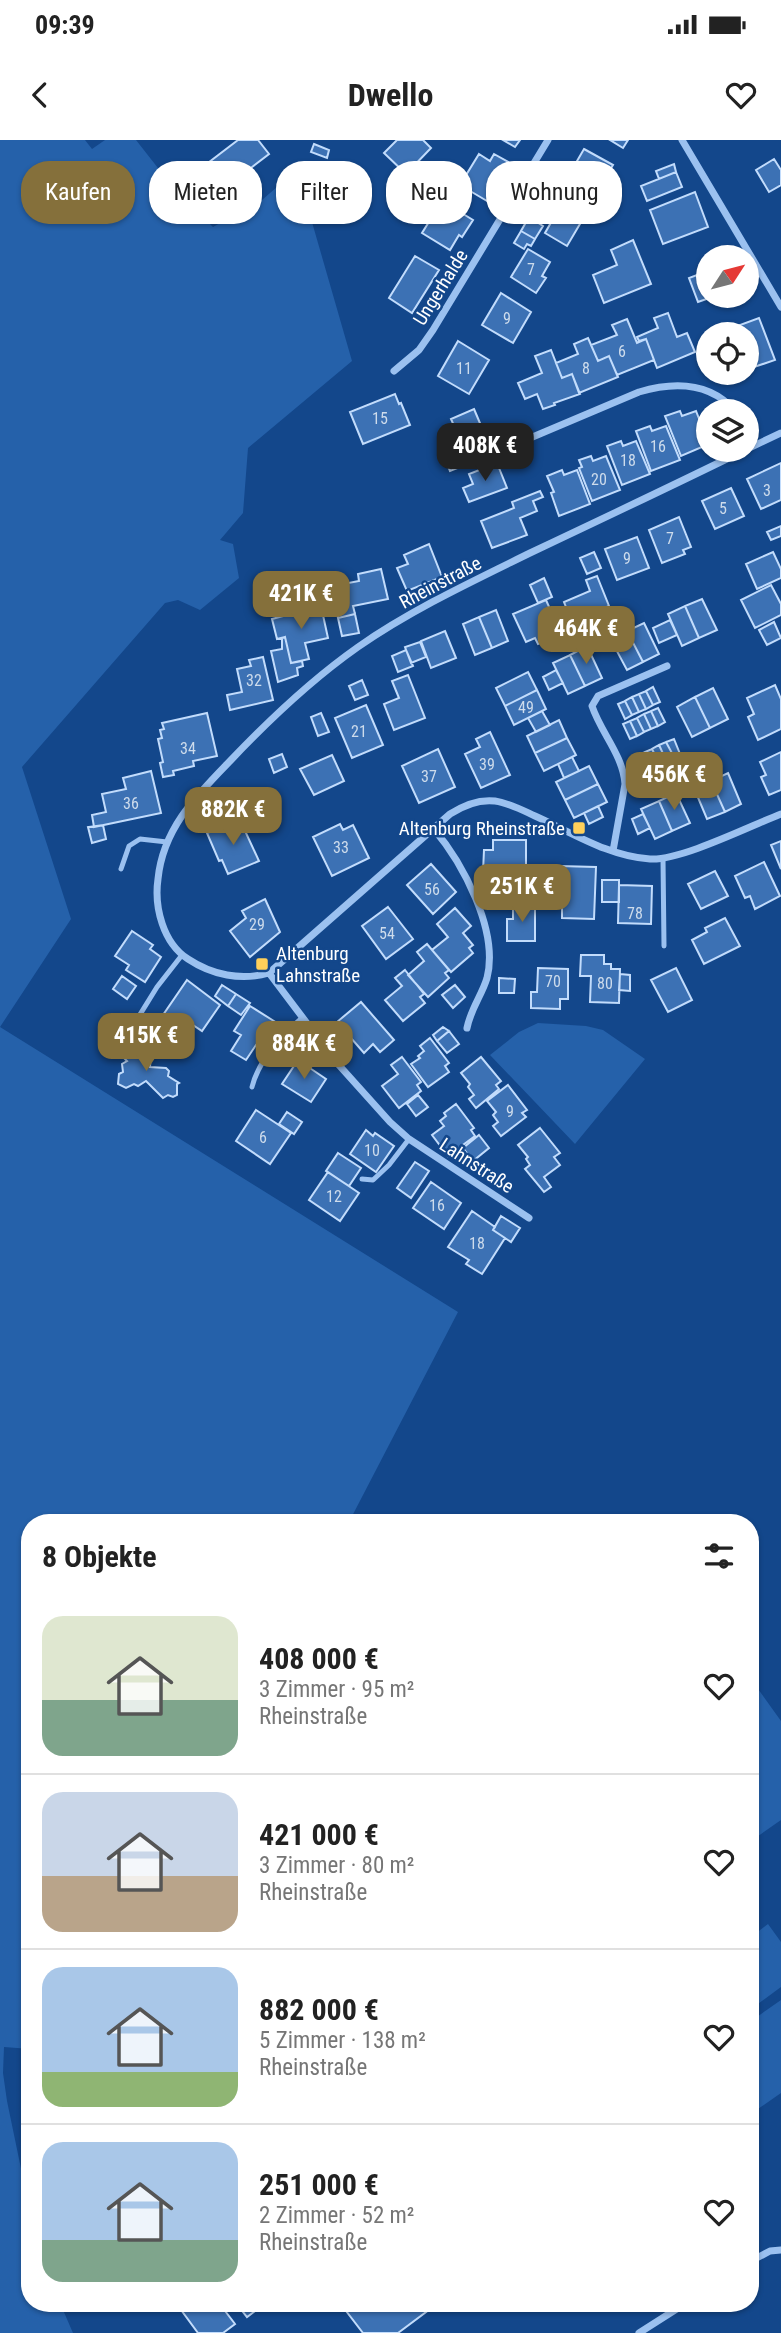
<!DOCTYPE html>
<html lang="de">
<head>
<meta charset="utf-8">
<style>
	:root { --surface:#fff; --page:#f6f6f6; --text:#222; --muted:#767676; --line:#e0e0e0; --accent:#85703b }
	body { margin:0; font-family:"Roboto Condensed",sans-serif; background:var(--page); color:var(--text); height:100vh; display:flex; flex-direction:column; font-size:26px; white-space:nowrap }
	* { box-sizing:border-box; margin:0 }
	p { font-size:23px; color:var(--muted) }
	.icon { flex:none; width:38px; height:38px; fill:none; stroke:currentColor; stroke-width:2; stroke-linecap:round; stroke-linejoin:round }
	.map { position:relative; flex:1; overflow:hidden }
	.panel { position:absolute; left:21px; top:1374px; width:738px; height:798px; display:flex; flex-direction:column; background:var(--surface); border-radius:28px; box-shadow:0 2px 5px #0004 }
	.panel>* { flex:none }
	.top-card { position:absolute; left:21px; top:21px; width:740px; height:63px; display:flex; gap:14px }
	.needle { width:46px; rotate:54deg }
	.buttons { position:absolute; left:696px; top:105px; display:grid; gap:14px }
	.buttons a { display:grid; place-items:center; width:63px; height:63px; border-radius:50%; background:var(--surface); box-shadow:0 2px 5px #0004; font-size:35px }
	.price { position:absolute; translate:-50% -60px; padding:0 16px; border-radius:14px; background:var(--accent); color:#fff; font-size:23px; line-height:46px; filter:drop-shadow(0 2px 4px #0008) }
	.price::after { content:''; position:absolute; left:50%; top:42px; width:21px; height:16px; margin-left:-10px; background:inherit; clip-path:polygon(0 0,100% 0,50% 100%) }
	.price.active { background:#222; color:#fff }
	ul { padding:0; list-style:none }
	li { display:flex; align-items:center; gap:21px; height:175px; padding:0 21px }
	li+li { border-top:2px solid var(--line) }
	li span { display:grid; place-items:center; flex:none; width:196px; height:140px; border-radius:21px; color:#555 }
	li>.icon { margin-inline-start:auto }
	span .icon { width:84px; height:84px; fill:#fffc; stroke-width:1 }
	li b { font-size:30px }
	h2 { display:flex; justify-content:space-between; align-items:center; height:84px; padding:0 21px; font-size:30px }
	.chip { padding:0 24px; border-radius:28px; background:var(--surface); box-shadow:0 2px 5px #0004; font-size:24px; line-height:63px }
	.chip.active { background:var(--accent); color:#fff }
	.status { display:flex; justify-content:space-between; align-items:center; height:49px; padding:0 35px; background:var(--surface); direction:ltr }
	.status svg { height:19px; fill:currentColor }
	header { display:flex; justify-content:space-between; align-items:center; height:91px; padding:0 21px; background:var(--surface); font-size:32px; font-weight:700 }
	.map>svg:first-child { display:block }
	.green { fill:#2561aa }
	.building { fill:#3c71b4; stroke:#c2dcfc; stroke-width:2 }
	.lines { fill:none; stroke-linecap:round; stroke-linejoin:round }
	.lane { stroke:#9bc1f0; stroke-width:5 }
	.street { stroke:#9bc1f0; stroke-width:7 }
	.poi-dot { fill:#ffd05a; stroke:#13478b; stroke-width:2.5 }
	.labels { text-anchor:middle; stroke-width:5; stroke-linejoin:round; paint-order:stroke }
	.number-label { font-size:16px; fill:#cedcec }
	.street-label { font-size:19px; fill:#fff; stroke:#13478b }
	.poi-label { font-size:19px; fill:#fff; stroke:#13478b; text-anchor:end }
</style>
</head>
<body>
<div class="status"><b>09:39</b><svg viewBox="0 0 49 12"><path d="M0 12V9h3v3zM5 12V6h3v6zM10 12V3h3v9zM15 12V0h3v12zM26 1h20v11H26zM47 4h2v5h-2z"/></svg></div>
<header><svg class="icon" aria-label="back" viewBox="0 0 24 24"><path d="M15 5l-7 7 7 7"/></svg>Dwello<svg class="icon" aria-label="heart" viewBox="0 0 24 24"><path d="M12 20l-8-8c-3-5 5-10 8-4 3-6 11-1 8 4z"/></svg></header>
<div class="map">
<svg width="781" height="2193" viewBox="0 0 781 2193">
	<rect width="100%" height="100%" fill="#13478b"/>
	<path class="green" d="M0 0H85L92 9 105 0H136L176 51 213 87 262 60 285 40 299 37 352 221 248 308 243 373 220 400 233 404 239 438 200 470 178 460 165 463 22 627 71 779 0 887 458 1172 349 1382H30V1909L4 1907 3 1933 7 1961 30 2072V2163H60L73 2193H0Z
		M538 883 586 886 603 890 645 919 575 1004 490 915 519 892Z
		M751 1539 781 1581V1680L751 1701Z
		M768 1784 781 1802V1847L751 1869V1797Z
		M781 1860V1953L758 1969 751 1959V1881Z"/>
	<path class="building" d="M238 0H258L269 14 222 50 204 26Z
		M397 0H423L431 8 406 34 384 13Z
		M503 0H520L515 7Z
		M610 0H628L623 8Z
		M314 4 329 10 327 18 311 12Z
		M584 9 613 25 594 57 566 40Z
		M479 14 490 21 494 14 510 23 487 61 460 45Z
		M774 19 781 30V45L769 52 756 30Z
		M674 24 676 32 659 39 656 31Z
		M676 32 682 47 647 61 641 46Z
		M695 52 708 87 663 104 650 70Z
		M560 56 587 72 567 106 545 93 553 79 548 76Z
		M442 61 473 80 462 97 459 95 450 110 422 93Z
		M529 77 543 86 535 99 521 91Z
		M521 91 535 99 531 106 527 104 524 109 514 103Z
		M633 100 651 144 604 163 593 135 617 125 611 110Z
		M528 109 550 122 542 136 546 138 536 153 511 137Z
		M415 116 439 130 412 173 389 158Z
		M709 124V156H715L698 162 689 138 705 132 703 126Z
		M501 153 531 172 513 203 482 185Z
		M668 173 677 197 687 193 695 212 657 228 646 199 639 201 637 197 658 188 654 178Z
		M759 178 775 220 754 227 751 219 747 221V194H722L721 192Z
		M627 179 637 203 646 199 654 220 617 235 609 216 598 221 591 205 617 195 612 185Z
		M588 198 598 221 609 216 618 237 579 253 572 234 562 238 556 223 578 214 574 204Z
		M458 201 489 220 469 254 438 236Z
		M551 210 562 238 572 234 580 254 554 263 555 265 543 269 537 254 525 259 518 243 542 233 535 216Z
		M395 254 399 264 401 263 410 285 363 304 350 272Z
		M474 269 493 314 450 331 445 319 452 316 446 302 459 297 451 279Z
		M680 271 682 276 696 271 709 304 681 316 665 276Z
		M650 286 652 291 666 286 680 320 651 331 636 291Z
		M621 301 623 306 636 301 650 334 622 345 607 306Z
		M591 316 593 321 606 316 620 350 592 361 579 328 582 327 579 320Z
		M497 323 507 348 469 362 463 348 473 344 469 334Z
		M781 323V360L761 369 747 339Z
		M562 330 564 335 577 330 590 364 559 376 551 353 554 352 547 336Z
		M731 348 744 376 715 389 702 361Z
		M540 351 543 357 533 361 537 371 520 378 527 395 492 408 481 381 514 368 512 362Z
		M679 377 691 407 683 410 685 414 662 423 649 390Z
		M781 386V396L771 400 767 392Z
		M637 397 649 428 617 440 605 409Z
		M429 404 442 437 407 451 397 428 408 424 404 415Z
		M594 412 601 428 587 434 580 418Z
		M773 412 781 429V438L757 449 746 424Z
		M381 429 388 459 353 466 355 474 338 478 336 468 343 467 338 445 359 441 358 434Z
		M597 436 609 466 572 482 564 462 590 451 586 440Z
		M544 438 552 457 538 463 530 445Z
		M771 445 781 464V475L755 488 741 460Z
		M702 459 717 490 699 498 685 466Z
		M546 460 561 494 538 504 535 498 526 502 513 474Z
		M321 466 328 498 305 503 309 519 291 523 285 497 277 499 272 479Z
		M685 466 699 498 682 506 668 474Z
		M496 470 508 501 492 508 479 477Z
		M355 474 359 493 342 496 338 478Z
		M479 477 492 508 475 515 463 484Z
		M670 480 677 495 659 503 653 488Z
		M774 482 781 498 767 505 759 490Z
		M644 483 659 514 643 522 627 491Z
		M445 491 456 518 431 528 421 501Z
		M627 491 643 522 627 530 611 500Z
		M285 497 291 523 302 521 303 526 297 528 298 535 278 542 271 511 282 509V498Z
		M420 502 426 517 411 523 405 507Z
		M587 506 602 538 585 546 570 515Z
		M406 510 413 526 398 532 392 516Z
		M570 515 585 546 568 554 553 523Z
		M263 517 273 560 230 570 227 555 242 552 237 529 251 526 249 520Z
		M556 530 563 543 549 550 543 537Z
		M528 532 537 550 505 566 496 548Z
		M408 535 425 578 394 590 384 564 399 558 392 541Z
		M362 540 368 555 355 560 349 546Z
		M775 545 781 559V589L758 600 748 577 754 574 747 558Z
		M653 547 660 562 653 565 646 551Z
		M713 548 728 579 710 588 695 557Z
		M537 550 546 569 514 585 505 566Z
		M646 551 653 565 646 569 639 554Z
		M639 554 646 569 639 572 632 557Z
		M632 557 639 572 632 575 625 561Z
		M695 557 710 588 692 597 677 567Z
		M625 561 632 575 625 579 618 564Z
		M366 565 383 605 352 618 335 578Z
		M658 568 665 582 658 586 651 571Z
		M542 571 550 585 536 592 528 578Z
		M651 571 658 586 651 589 644 574Z
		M207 573 217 616 193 621 194 626 173 631 174 635 163 637 160 623 163 622 158 599 162 598 160 590 164 589 162 583Z
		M321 573 329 592 318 596 311 577Z
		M644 574 651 589 644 592 637 578Z
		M637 578 644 592 637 596 630 581Z
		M559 580 567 598 535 613 527 596Z
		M630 581 637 596 630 599 623 584Z
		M490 592 510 635 481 648 465 614 480 607 476 599Z
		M567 598 576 615 544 631 535 613Z
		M674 599 680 614 674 617 666 602Z
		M666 602 674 617 666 620 659 605Z
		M659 605 666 620 659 623 652 609Z
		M438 609 455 647 419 663 402 626Z
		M652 609 659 623 652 627 645 612Z
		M645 612 652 627 645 630 638 615Z
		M781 612V650L769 655 761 637 766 635 760 622Z
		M282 614 287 627 274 633 269 619Z
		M332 615 344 641 314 655 300 629Z
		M572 617 579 631 564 638 558 624Z
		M589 626 598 644 565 660 556 642Z
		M151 631 161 673 94 687 92 675 106 672 102 654 126 649 123 638Z
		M728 633 741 664 725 672 711 641Z
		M711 641 725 672 707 679 694 648Z
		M598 644 607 662 574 678 565 660Z
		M676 653 690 683 672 691 659 661Z
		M659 661 672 691 655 699 641 669Z
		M598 666 603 677 589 684 584 673Z
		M643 674 650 688 638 694 632 679Z
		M240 680 259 721 228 734 222 720 219 721 207 693Z
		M340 684 343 690 353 685 369 718 332 736 313 697Z
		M103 685 106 699 92 703 88 687Z
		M493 700H526V733L483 732 484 710H493Z
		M781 701V729L771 705Z
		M764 722 780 756 755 769 750 756 745 758 735 736Z
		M431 724 456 752 433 774 407 745Z
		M559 726 596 727 594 779 562 778V756H558Z
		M715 731 728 756 701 769 688 744Z
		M602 740H619V762H602Z
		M619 745 652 746 651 784 618 783Z
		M265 759 280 792 250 817 230 791 246 778 242 771Z
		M513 764H535V801H507V779H513Z
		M388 767 413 799 386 819 362 786Z
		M455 768 471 786 463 793 473 805 469 808 473 813 451 832 432 810 448 797 437 784Z
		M725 778 740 806 704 824 692 800 707 792 705 788Z
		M132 791 153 805 150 809 161 817 145 842 126 830 129 825 115 816Z
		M427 804 449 830 445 833 449 838 428 857 408 835 424 821 417 812Z
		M581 815H604V824H611V829H620L619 863 590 862 591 836H580Z
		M538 828 568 829V859H560V869L531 868V852H537Z
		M676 828 692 860 668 872 651 840Z
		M405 830 424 854 420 857 425 863 403 881 385 860 402 846 395 838Z
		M620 834 630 835V851L619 850Z
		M122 836 136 846 127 859 113 849Z
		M499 838 515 839 514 853H499Z
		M187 840 220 865 202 891 190 883 185 890 163 875Z
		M222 845 236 854 228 866 215 856Z
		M455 845 465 857 453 868 442 855Z
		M236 854 250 863 241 875 228 866Z
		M361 862 394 900 380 912 373 904 364 913 337 882Z
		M250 866 277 883 261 908 256 905 246 920 231 911 241 895 234 891Z
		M443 887 449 891 437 901 433 895Z
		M449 891 459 904 447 913 437 901Z
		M430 898 449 923 445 926 449 932 428 947 411 924 420 918 418 916 424 911 420 906Z
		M132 900 139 904 138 907 151 914 150 927 166 928 169 931 168 936 179 943 177 944V955L173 957 168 955 163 958 146 941 138 946 134 944 126 948 118 944 119 934 123 932 122 924 127 921 122 916 126 911 131 913Z
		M402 917 421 942 417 945 421 951 399 968 382 946 398 934 391 925Z
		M481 917 501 941 496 945 499 949 476 968 469 959 474 955 468 947 470 944 461 933Z
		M298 920 326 939 311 962 282 944Z
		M508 945 527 970 522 973 526 977 501 996 493 986 498 982 493 975 496 972 487 961Z
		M418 955 428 967 416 976 407 964Z
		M456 964 474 988 471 990 475 996 448 1016 432 995 444 986 440 981 446 976 444 973Z
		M256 970 291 993 270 1024 236 1001Z
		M287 972 302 982 294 994 279 984Z
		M540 988 560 1013 554 1017 560 1025 544 1037 551 1047 544 1052 525 1029 530 1025 526 1019 528 1017 518 1005Z
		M366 990 373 996 375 993 394 1006 376 1032 350 1014Z
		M479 995 489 1008 473 1021 463 1008Z
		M338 1013 361 1028 349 1046 326 1031Z
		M415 1022 429 1031 411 1058 397 1048Z
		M328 1032 359 1053 340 1081 309 1060Z
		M431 1042 461 1063 444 1089 413 1068Z
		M472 1071 495 1087 493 1090 505 1098 482 1134 466 1124 469 1120 448 1107Z
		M501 1076 520 1088 511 1102 493 1090Z
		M176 2163H219L235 2184 223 2193H198Z
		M236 2163H266L247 2177Z
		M340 2163H425L430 2169 398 2193H363Z"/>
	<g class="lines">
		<path class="lane" d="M663 719 664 806
			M121 729 129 706 140 699 167 702
			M136 881 157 847 182 815
			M252 947C259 919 281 896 302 878
			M362 1039 373 1040 389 1025 409 999"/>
		<path class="street" d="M682 0 781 167
			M394 231 419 210 433 190 548 0
			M747 289 755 305
			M516 304 639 252C673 242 709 241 735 271
			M747 309 781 293
			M745 310C674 345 602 379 530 413 471 442 411 470 358 507 311 540 270 579 231 620 197 655 163 688 158 739 154 767 163 803 188 819 212 835 241 841 269 833L450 674C464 665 478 659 495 661 509 663 522 670 535 676 571 692 610 717 650 719 680 721 750 686 781 674
			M433 688C463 723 499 791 487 838 482 855 471 868 467 888
			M613 711 625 644C623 615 601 593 592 566L598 556 667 526
			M269 833 337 923 390 982 409 999 529 1078
			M751 2121 770 2111 781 2110
			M639 2193 686 2163"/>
	</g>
	<g class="poi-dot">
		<rect x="572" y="681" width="14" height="14" rx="3.5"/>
		<rect x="255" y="817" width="14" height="14" rx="3.5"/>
	</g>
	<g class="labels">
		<g class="number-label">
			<text x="531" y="135">7</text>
			<text x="507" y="184">9</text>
			<text x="622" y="217">6</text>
			<text x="464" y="234">11</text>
			<text x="586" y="234">8</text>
			<text x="380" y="284">15</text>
			<text x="658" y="312">16</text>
			<text x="628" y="326">18</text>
			<text x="599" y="345">20</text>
			<text x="767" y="356">3</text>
			<text x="723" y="374">5</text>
			<text x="670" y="404">7</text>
			<text x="627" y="424">9</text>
			<text x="254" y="546">32</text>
			<text x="526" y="573">49</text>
			<text x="359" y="597">21</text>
			<text x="188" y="614">34</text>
			<text x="487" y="630">39</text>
			<text x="429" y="642">37</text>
			<text x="131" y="669">36</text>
			<text x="341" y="713">33</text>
			<text x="432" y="755">56</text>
			<text x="635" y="779">78</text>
			<text x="257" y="790">29</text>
			<text x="387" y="799">54</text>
			<text x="553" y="847">70</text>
			<text x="605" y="849">80</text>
			<text x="510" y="977">9</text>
			<text x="263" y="1003">6</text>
			<text x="372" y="1016">10</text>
			<text x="334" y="1062">12</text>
			<text x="437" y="1071">16</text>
			<text x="477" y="1109">18</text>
		</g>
		<g class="street-label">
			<text transform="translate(440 147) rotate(-58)" y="7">Ungerhalde</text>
			<text transform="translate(440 442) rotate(-28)" y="7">Rheinstraße</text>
			<text transform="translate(477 1025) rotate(33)" y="7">Lahnstraße</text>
		</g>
		<g class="poi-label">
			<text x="565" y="695">Altenburg Rheinstraße</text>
			<text x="276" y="820" text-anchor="start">Altenburg<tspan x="276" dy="22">Lahnstraße</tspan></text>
		</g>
	</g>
</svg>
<div class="buttons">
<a><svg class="needle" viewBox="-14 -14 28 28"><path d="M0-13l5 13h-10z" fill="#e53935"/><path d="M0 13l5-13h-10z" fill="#767676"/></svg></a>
<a><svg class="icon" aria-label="locate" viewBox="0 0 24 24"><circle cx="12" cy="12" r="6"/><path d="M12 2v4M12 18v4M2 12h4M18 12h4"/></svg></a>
<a><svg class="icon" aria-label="layers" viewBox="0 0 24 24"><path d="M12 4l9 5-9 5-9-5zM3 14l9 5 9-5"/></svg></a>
</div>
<b class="price active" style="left:485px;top:343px">408K €</b>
<b class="price" style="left:301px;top:491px">421K €</b>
<b class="price" style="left:586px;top:526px">464K €</b>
<b class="price" style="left:674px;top:672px">456K €</b>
<b class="price" style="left:233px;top:707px">882K €</b>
<b class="price" style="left:522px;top:784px">251K €</b>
<b class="price" style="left:146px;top:933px">415K €</b>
<b class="price" style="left:304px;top:941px">884K €</b>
<div class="top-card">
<a class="chip active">Kaufen</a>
<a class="chip">Mieten</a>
<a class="chip">Filter</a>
<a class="chip">Neu</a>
<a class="chip">Wohnung</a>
</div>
<section class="panel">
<h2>8 Objekte<svg class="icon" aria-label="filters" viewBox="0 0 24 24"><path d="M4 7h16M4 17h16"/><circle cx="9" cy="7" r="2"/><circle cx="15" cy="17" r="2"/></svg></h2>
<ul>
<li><span style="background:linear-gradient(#dfe7d0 60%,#7fa58c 0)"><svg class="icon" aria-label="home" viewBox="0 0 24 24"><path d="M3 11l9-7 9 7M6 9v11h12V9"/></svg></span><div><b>408 000 €</b><p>3 Zimmer · 95 m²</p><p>Rheinstraße</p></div><svg class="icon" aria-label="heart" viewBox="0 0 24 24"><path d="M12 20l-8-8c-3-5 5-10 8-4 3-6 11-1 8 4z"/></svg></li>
<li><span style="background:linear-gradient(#c9d6e8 60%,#b9a48a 0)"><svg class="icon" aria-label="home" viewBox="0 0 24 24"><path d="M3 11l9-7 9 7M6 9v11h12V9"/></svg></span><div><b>421 000 €</b><p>3 Zimmer · 80 m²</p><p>Rheinstraße</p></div><svg class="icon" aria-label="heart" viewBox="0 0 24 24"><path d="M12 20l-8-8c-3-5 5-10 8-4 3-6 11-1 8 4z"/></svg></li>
<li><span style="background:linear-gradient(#a9c7e8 75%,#8fb573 0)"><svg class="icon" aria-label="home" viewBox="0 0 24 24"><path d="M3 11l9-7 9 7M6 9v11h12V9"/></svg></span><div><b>882 000 €</b><p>5 Zimmer · 138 m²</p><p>Rheinstraße</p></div><svg class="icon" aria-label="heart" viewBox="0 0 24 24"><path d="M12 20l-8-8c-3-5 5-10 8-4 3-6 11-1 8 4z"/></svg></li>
<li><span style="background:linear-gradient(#a9c7e8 70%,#7fa58c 0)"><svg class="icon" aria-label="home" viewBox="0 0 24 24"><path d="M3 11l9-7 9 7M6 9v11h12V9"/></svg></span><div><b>251 000 €</b><p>2 Zimmer · 52 m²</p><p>Rheinstraße</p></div><svg class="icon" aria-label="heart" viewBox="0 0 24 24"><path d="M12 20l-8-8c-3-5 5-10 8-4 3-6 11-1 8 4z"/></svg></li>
</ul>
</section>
</div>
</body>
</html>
